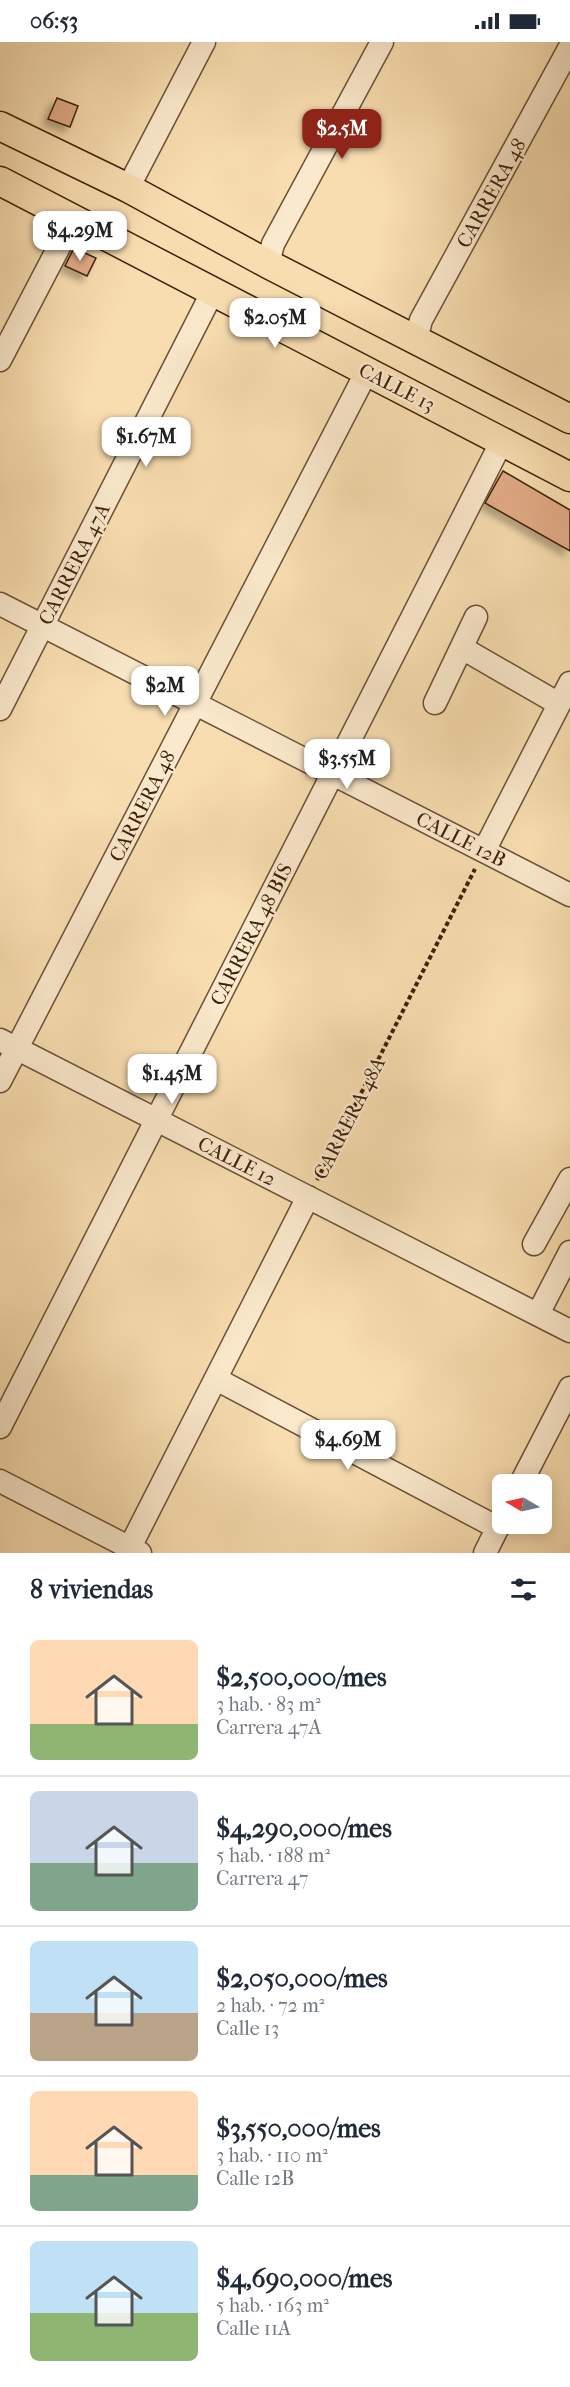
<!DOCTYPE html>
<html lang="es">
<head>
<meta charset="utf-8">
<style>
	:root { --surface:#fff; --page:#f2f2f3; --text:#1f2937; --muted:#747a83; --line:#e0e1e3; --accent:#8f2418 }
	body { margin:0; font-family:"IM FELL French Canon",serif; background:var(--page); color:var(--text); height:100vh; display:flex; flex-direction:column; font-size:22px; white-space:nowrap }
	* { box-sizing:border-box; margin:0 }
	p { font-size:20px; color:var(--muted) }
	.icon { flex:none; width:33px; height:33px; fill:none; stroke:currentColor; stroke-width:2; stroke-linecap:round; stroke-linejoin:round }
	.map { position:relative; height:1511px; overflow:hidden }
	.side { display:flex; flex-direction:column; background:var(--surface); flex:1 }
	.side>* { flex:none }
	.needle { width:39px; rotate:279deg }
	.fabs { position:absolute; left:492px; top:1432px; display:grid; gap:12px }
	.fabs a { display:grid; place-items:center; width:60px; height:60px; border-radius:9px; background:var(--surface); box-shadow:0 3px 15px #0003; font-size:30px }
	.price { position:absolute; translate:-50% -51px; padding:0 14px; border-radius:12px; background:#fff; color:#222; font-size:20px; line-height:39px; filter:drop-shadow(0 2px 3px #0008) }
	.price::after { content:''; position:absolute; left:50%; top:36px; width:18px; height:14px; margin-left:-9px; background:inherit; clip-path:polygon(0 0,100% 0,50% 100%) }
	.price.current { background:var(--accent); color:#fff }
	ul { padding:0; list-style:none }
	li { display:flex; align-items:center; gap:18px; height:150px; padding:0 30px }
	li+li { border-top:2px solid var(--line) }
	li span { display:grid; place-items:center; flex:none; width:168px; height:120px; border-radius:9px; color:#555 }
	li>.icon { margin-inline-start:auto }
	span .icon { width:72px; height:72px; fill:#fffc; stroke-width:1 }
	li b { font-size:26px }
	h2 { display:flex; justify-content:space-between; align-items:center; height:72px; padding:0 30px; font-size:26px }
	.status { display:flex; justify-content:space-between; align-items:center; height:42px; padding:0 30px; background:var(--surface); direction:ltr }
	.status svg { height:16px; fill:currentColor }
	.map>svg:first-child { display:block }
	.building { fill:#e1aa86; stroke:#3e210c; stroke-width:1.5; filter:url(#shadow) }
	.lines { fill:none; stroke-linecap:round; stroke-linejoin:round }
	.minor-casing { stroke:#6c5035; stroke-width:25 }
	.major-casing { stroke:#3e210c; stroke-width:31 }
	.path { stroke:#3e210c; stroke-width:4; stroke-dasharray:4.5 3; stroke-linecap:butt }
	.minor { stroke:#fae9cc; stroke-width:22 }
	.major { stroke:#f8ddb0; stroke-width:28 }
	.labels { text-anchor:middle; stroke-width:4.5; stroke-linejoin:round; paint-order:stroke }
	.street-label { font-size:20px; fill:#3e210c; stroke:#fae9cc }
</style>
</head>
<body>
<div class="status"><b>06:53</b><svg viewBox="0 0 49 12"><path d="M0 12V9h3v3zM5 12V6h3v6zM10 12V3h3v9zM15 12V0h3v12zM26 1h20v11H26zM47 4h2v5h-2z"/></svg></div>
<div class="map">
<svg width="570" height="1511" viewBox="0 0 570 1511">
	<defs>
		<filter id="shadow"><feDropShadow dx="-5.5" dy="5.5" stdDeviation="3" flood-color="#0004"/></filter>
	</defs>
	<rect width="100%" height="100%" fill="#f8ddb0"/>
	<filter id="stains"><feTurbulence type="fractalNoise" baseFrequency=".00333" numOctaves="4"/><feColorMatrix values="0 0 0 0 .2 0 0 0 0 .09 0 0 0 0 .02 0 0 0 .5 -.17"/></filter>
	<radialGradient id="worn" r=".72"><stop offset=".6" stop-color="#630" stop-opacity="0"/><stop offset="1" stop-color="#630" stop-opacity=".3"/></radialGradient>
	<path class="building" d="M57 56 78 64 70 85 48 77Z
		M74 206 96 216 87 234 65 224Z
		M503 429 570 468V509L485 461Z"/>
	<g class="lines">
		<defs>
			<path id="minor" d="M128 146 204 0
				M268 222 273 202 382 0
				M416 298 421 278 570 5
				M0 318 74 176
				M0 562 570 853
				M462 606 559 662
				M435 661 476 575
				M0 667 213 249
				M484 809 570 641
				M0 998 570 1289
				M0 1039 367 329
				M534 1202 570 1137
				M538 1272 570 1210
				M216 1337 498 1486
				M0 1385 502 399
				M0 1439 140 1511
				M520 1443 570 1346
				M127 1511 308 1155
				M485 1511 502 1477"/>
			<path id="major" d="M0 84 128 146 268 222 570 377
				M0 139 570 435"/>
		</defs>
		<use href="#minor" class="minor-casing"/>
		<use href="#major" class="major-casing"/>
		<path class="path" d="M317 1138 475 827"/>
		<use href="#minor" class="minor"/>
		<use href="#major" class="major"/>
	</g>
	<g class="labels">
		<g class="street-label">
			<text transform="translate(491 151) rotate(-61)" y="7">CARRERA 48</text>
			<text transform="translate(397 345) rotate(27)" y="7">CALLE 13</text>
			<text transform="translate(74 522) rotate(-63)" y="7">CARRERA 47A</text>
			<text transform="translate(142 764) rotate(-63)" y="7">CARRERA 48</text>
			<text transform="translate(461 797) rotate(27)" y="7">CALLE 12B</text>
			<text transform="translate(251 892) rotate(-63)" y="7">CARRERA 48 BIS</text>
			<text transform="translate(349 1076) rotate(-63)" y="7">CARRERA 48A</text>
			<text transform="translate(237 1119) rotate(27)" y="7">CALLE 12</text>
		</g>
	</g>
	<rect width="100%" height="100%" filter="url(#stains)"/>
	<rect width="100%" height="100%" fill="url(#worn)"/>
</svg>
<div class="fabs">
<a><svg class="needle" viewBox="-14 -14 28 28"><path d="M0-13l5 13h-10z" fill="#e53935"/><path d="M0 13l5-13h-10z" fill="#747a83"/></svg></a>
</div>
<b class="price current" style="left:342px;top:118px">$2.5M</b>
<b class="price" style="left:80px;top:220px">$4.29M</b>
<b class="price" style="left:275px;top:307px">$2.05M</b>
<b class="price" style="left:146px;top:426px">$1.67M</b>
<b class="price" style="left:165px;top:675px">$2M</b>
<b class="price" style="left:347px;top:748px">$3.55M</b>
<b class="price" style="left:172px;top:1063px">$1.45M</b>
<b class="price" style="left:348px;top:1429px">$4.69M</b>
</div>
<section class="side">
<h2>8 viviendas<svg class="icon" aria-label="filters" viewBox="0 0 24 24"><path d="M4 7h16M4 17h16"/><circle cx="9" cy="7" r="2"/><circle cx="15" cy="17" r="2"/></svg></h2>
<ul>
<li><span style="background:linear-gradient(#ffd9b3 70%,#8fb573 0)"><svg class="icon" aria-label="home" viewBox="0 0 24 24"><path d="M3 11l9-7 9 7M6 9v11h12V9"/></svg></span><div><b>$2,500,000/mes</b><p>3 hab. · 83 m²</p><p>Carrera 47A</p></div></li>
<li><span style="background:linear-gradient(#c9d6e8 60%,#7fa58c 0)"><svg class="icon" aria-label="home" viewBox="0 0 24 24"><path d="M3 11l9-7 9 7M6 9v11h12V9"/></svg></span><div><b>$4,290,000/mes</b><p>5 hab. · 188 m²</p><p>Carrera 47</p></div></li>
<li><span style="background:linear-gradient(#bfe0f5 60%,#b9a48a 0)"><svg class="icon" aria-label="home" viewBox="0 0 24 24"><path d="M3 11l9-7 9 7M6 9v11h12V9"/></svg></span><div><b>$2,050,000/mes</b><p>2 hab. · 72 m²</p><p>Calle 13</p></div></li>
<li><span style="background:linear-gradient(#ffd9b3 70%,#7fa58c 0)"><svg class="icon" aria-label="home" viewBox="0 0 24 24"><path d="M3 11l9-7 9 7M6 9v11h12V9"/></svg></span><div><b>$3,550,000/mes</b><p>3 hab. · 110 m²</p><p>Calle 12B</p></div></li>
<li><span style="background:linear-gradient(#bfe0f5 60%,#8fb573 0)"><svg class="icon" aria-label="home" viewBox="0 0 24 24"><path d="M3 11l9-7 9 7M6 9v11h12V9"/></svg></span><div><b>$4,690,000/mes</b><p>5 hab. · 163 m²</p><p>Calle 11A</p></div></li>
</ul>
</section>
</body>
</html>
